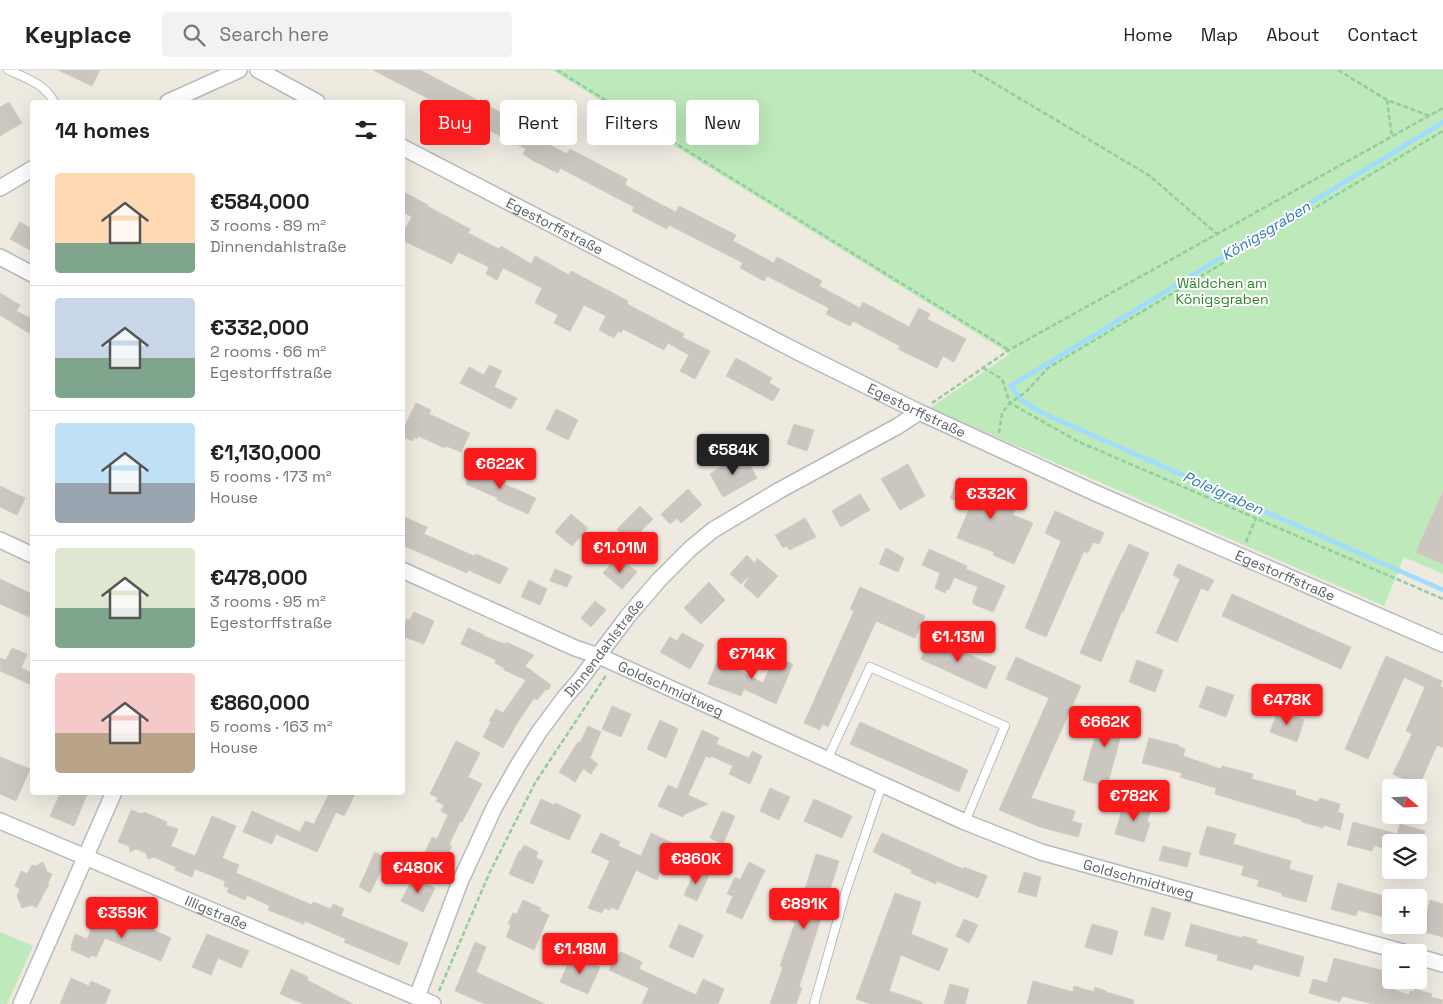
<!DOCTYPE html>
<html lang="en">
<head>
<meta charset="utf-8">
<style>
	:root { --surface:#fff; --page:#f2f2f2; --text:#222; --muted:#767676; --line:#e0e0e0; --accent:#fa1a1c }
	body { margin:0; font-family:"Space Grotesk",sans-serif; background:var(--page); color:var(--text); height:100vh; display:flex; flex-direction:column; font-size:19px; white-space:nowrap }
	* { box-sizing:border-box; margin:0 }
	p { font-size:16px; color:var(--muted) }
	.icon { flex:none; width:28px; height:28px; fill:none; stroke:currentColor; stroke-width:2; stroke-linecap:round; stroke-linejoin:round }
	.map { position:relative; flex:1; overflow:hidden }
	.drawer { position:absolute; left:30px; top:30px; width:375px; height:695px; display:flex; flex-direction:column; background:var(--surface); border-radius:5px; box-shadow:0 5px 20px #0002 }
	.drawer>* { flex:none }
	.hud { position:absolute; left:420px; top:30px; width:475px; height:45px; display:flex; gap:10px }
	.needle { width:32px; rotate:109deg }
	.controls { position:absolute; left:1382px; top:709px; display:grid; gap:10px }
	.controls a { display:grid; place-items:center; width:45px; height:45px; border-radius:5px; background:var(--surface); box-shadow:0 5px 20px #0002; font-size:25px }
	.price { position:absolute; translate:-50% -42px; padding:0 11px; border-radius:5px; background:var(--accent); color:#fff; font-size:16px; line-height:32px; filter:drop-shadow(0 1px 2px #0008) }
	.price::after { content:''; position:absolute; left:50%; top:30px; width:15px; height:11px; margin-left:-8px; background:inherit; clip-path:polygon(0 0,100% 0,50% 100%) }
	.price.active { background:#222; color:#fff }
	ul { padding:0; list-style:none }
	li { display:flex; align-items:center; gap:15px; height:125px; padding:0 25px }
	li+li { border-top:1px solid var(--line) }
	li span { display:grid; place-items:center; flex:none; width:140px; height:100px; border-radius:5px; color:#555 }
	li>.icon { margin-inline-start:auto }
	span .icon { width:60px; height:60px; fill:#fffc; stroke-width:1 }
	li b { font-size:21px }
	h2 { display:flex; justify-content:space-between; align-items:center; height:60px; padding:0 25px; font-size:21px }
	.tag { padding:0 18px; border-radius:5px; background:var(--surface); box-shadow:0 5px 20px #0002; font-size:18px; line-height:45px }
	.tag.active { background:var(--accent); color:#fff }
	header { display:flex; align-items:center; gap:30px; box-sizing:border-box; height:70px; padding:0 25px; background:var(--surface); border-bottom:1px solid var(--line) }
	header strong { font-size:24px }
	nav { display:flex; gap:28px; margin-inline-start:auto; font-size:18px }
	.search { width:350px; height:45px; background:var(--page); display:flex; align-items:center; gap:12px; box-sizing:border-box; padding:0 18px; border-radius:5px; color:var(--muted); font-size:19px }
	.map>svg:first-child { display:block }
	.green { fill:#bee9ba }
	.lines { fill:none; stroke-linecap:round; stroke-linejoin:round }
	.stream { stroke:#9fddff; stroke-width:4.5 }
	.building { fill:#cbc6bf; stroke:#d3cbbe }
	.lane-casing { stroke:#b6babf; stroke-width:10 }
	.street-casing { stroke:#b6babf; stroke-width:18 }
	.path { stroke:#93cd9f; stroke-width:2.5; stroke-dasharray:5 2.5; stroke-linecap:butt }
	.lane { stroke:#fff; stroke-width:8 }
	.street { stroke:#fff; stroke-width:15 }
	.labels { text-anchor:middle; stroke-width:4; stroke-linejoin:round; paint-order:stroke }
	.street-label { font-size:14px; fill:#595e63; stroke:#fff }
	.park-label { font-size:14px; fill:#2e822a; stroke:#fff }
	.water-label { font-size:15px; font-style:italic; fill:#307ab2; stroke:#fff }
</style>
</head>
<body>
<header>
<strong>Keyplace</strong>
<div class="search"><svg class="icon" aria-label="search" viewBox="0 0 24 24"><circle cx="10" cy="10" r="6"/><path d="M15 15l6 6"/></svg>Search here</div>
<nav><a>Home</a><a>Map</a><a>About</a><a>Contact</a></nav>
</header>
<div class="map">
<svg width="1443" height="934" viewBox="0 0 1443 934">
	<rect width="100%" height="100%" fill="#eeeae0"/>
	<path class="green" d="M552 0H1443V504L1404 487 1384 536 930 338 1010 284Z
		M0 862 33 876 7 934H0Z"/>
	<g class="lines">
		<path class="stream" d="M1443 52 1011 316 1020 329 1040 342 1443 520"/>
	</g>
	<path class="building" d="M58 0H100L92 16Z
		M373 0H420L519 52 516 57 544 72 567 84 570 79 627 109 625 115 664 136 676 142 679 136 736 165 733 171 774 193 777 187 822 211 819 216 860 238 863 232 909 257 919 238 930 244 927 249 966 269 954 292 943 286 937 298 898 279 900 276 853 251 850 256 826 244 829 238 767 206 764 211 740 198 743 193 669 155 667 159 632 141 634 137 560 98 558 103 534 91 523 84 526 79Z
		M9 32 22 53 0 66V37Z
		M402 121 428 135 427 136 470 159 468 163 499 179 501 176 531 194 535 186 569 205 571 201 628 231 627 234 684 264 682 267 710 281 695 309 680 301 689 285 668 273 664 280 623 259 621 263 618 261 614 268 599 260 606 246 584 235 570 261 554 253 558 245 535 233 542 218 503 198 497 210 486 204 489 197 458 182 452 194 402 170V165L412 147 402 141Z
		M20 152 32 159V181L10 169Z
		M0 223 20 235 16 241 32 249V265L0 245Z
		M736 288 772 308 769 313 780 319 773 331 726 306Z
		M489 295 502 301 494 317 517 328 511 339 460 313 469 297 484 305Z
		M416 333 431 340 429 344 470 363 461 382 446 376 445 378 418 366 417 369 414 367 412 371 402 366V362Z
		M556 339 578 350 568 370 546 359Z
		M794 354 814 360 807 381 787 374Z
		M744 385 757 408 723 427 710 404 720 397Z
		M908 394 925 426 900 440 881 409Z
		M473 397 506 411 504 414 536 428 528 444 497 430 498 428 466 414Z
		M959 407 999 425 1002 419 1020 428 1013 445 1033 453 1014 494 993 485 994 482 957 468 969 439 955 432 956 431 950 428Z
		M0 416 25 428 17 445 0 437Z
		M688 419 702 435 681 453 677 448 670 454 661 444Z
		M1443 422V494L1416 482Z
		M860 424 870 440 841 457 832 441Z
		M640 436 653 449 630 472 617 459Z
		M1055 441 1104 463 1099 474 1093 472 1088 483 1084 481 1046 567 1025 558 1061 471 1045 463Z
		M571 444 588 458 572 476 555 462Z
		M402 446 427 457 424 464 474 486 476 484 508 498 500 514 468 500 467 503 402 475Z
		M805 448 816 467 789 480 787 476 783 478 775 465Z
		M1129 474 1149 483 1123 542 1122 541 1101 592 1080 583 1110 513Z
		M886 478 904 488 898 502 879 494Z
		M929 479 967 496 966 499 1005 516 993 542 973 534V529L978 517 954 507 949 520 947 519 945 523 935 518 940 503 922 495Z
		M747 485 755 494 757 488 778 506 758 528 744 516 750 505 741 514 730 504Z
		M623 491 637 502 622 519 603 503 612 493 617 498Z
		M1178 494 1214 510 1208 521 1201 518 1177 572 1156 563 1180 509 1173 505Z
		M555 499 572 506 567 517 550 511Z
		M0 509 32 524V548L0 534Z
		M529 510 547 519 540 535 521 527Z
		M709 512 725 530 701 554 684 538Z
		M860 517 925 546 915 568 876 551 828 657 822 654 820 660 804 653 854 541 850 539Z
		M1232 524 1351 577 1341 599 1222 546Z
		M595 531 606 540 591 557 581 548Z
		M414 542 434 551 424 574 402 566V558L407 549 410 550Z
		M468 558 484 565 483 566 505 574 506 572 534 585 525 596 551 615 548 620 546 619 537 630 534 628 518 652 503 678 483 667 491 652 489 651 496 639 503 643 526 610 504 600V598L495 593 496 590 461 574Z
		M682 563 704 575 690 599 660 582 670 567 677 571Z
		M931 567 996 597 986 619 921 589Z
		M12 578 27 584 21 598 32 603V615L0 601V588L6 590Z
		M775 586 793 594 776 634 744 619 741 626 708 614 718 589 763 613Z
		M1386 586 1442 611 1440 616 1443 618V677L1437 675 1419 716 1393 704 1412 664 1406 661 1425 617 1404 607 1368 689 1345 679Z
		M1016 587 1081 616 1031 728 1075 741 1072 751 1082 754 1078 767 1040 757 999 740 1049 628 1006 609Z
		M1137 590 1163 600 1155 622 1129 612Z
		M1207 616 1234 625 1226 647 1199 637Z
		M612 636 631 644 621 667 602 659Z
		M1102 640 1126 646 1107 717 1083 710Z
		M1278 641 1304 650 1297 672 1270 662Z
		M660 650 678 659 666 688 647 679Z
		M860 652 968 700 959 722 850 674Z
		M588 656 601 662 590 688 598 694 591 704 583 699 575 712 559 702 578 672 580 673Z
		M702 660 719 668 716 674 749 688 752 681 762 686 750 714 729 704 733 696 711 686 710 688 706 686 688 725 708 734 685 744 683 747 658 736 668 715 677 719Z
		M1149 668 1178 675V676L1185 679 1183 686 1221 699 1222 696 1253 704 1252 709 1296 721 1295 725 1318 732 1320 728 1340 734 1338 742 1344 744 1340 760 1324 755 1323 758 1302 752V750L1215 724 1216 718 1180 707 1182 703 1142 693Z
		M456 671 480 683 468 707 482 714 462 752 460 751 449 775 452 776 443 794 424 785 432 767 437 769 448 745 441 741 444 735 436 731 438 728 430 724Z
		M0 687 30 699 16 731 0 724Z
		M770 718 790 727 779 750 760 741Z
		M61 722H88L74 756 50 746Z
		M330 722H356L344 746 336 742 317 782 276 764 272 774 243 762 252 741 300 762 305 751 314 754Z
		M541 729 554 735 555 733 581 745 569 770 530 753Z
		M814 729 852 746 842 768 804 751Z
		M1124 732 1151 740 1147 752 1150 753 1144 772 1115 764Z
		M131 740 142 744 144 742 167 752 166 755 178 759 171 776 195 786 212 746 236 756 222 788 239 795 236 803 312 835 313 832 331 839 333 834 344 839 341 846 408 873 399 895 344 872 346 869 305 851 304 854 268 840 270 836 247 825 245 830 227 822 229 818 224 816 225 811 195 799 192 807 175 800 176 797 154 787 148 789 146 783 136 779 130 782 129 776 118 772Z
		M722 741 735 746 723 774 710 768Z
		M1353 752 1397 764 1400 754 1425 761 1422 772H1384L1382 778 1374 775 1372 781 1347 775Z
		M1207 756 1236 764 1233 774 1291 791 1289 799 1313 806 1306 832 1282 826V823L1257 816 1259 810 1241 805 1244 796 1199 784Z
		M601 763 620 772 618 776 641 786 651 763 672 773 657 810 636 800 618 840 611 837 610 840 604 838 602 843 588 838 610 791 591 782Z
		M882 763 963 799 964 797 987 806 978 828 937 811 936 814 911 803 912 800 873 782Z
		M524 775 538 782 536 788 543 791 533 814 509 804 519 781H521Z
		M1163 776 1191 783 1187 797 1159 790Z
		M375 782 387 789 370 823 359 817Z
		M816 784 839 791 799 917 802 918 796 934H770L783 897 780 896 795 853 791 851 798 824 803 826Z
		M43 792 47 802 52 804 48 813 49 814 36 838 32 835 22 838 17 826 20 819 15 816 21 801 27 804 32 795 35 796Z
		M749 792 765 800 742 849 726 842 733 826 727 824 735 807 740 810Z
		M696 799 709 805 697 831 684 825Z
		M1024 802 1041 807 1036 827 1018 822Z
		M413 807 435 818 423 842 401 831Z
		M1338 813 1391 828V849L1358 840 1356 846 1331 839Z
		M895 823 921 832 911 864 948 879 939 901 901 885 889 921 922 932V934H871L856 929Z
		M523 830 541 838 540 841 549 845 534 880 506 867 511 855 508 854 513 843 517 844Z
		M1430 830 1443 834V867L1417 860 1423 840 1427 841Z
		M1152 837 1171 843 1163 870 1144 865Z
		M96 847 126 860 131 849 171 868 161 891 105 868 96 887 91 885 90 888 71 880 72 876H71L75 864 87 869Z
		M964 849 978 855 969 873 956 866Z
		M679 854 703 865 693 888 669 877Z
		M1092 854 1118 861 1112 885 1085 877Z
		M1191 854 1242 868 1243 866 1257 870 1256 873 1304 887 1299 907 1254 894 1252 900 1217 890 1218 885 1185 876Z
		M207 864 249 881 241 898 218 888 211 905 192 897Z
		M475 872 486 877 476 902 545 934H485L455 921Z
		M621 882 642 892 639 899 696 925 703 909 724 919 718 934H642L649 918 609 900 616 886Z
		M572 885 600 897 588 924 560 912Z
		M1334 888 1384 901 1383 905 1389 907 1386 917 1409 925 1410 921 1414 922V919L1432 924 1431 927 1443 930 1442 934H1373L1342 926 1340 932 1309 923 1313 909 1327 913Z
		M291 899 308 907 307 910 353 934H304L280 924Z
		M71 908 89 916 91 911 111 920 105 934H60Z
		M1033 911 1073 922 1074 916 1094 922 1095 917 1106 921V922L1134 930 1133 934H1027Z
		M950 914 969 919 965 934H944Z"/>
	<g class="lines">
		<defs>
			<path id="lane" d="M8 0C26 8 45 14 54 32
				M827 690 870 597 1005 656 965 752
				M814 934 845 824 882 715"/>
			<g id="street">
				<path d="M258 0 317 32"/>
				<path d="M168 32 239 0"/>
				<path id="s1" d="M402 77 798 282 919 342 1093 422 1443 574"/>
				<path d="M0 118 32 99"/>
				<path d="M0 187 32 204"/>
				<path d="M0 470 32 485"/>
				<path id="s2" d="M402 500 575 578 599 586 965 752 1041 782 1403 882"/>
				<path id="s3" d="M0 751 433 934"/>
				<path d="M1419 887 1443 894"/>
				<path id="s4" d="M417 927 460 812 494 738 517 697 539 662 565 627 579 611 628 546 659 510 691 478 713 460 780 420 898 356 919 342"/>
				<path d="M21 934 114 722"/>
			</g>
		</defs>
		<use href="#lane" class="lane-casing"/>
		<use href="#street" class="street-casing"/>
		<path class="path" d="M557 0 1009 280
			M972 0 1150 106 1217 164
			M1338 0 1387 30 1430 46
			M1387 30 1392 67
			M983 298 1002 309 1010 333 1077 371 1443 529
			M932 333 1009 280 1443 38
			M999 363 1002 343 1010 333 1026 322 1048 298 1443 61
			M1246 472 1256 448
			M439 921 489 804 535 713 607 604"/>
		<use href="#lane" class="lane"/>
		<use href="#street" class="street"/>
	</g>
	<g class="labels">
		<g class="street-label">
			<text dy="5" stroke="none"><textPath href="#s1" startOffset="172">Egestorffstraße</textPath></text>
			<text dy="5" stroke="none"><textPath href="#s1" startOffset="578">Egestorffstraße</textPath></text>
			<text dy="5" stroke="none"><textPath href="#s1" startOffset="982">Egestorffstraße</textPath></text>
			<text dy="5" stroke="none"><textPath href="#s4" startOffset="399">Dinnendahlstraße</textPath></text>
			<text dy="5" stroke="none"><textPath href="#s2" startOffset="294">Goldschmidtweg</textPath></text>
			<text dy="5" stroke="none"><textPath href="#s2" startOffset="800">Goldschmidtweg</textPath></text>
			<text dy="5" stroke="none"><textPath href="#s3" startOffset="235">Illigstraße</textPath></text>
		</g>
		<g class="park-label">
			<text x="1222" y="218">Wäldchen am<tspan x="1222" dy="16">Königsgraben</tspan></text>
		</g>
		<g class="water-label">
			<text transform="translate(1266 161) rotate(-31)" y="5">Königsgraben</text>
			<text transform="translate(1223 423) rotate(24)" y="5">Poleigraben</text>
		</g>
	</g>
</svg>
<div class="controls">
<a><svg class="needle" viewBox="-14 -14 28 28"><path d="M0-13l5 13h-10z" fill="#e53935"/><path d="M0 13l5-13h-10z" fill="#767676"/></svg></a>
<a><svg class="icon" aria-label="layers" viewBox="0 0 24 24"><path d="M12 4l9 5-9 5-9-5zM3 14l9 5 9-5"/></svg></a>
<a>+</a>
<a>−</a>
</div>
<b class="price active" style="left:733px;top:406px">€584K</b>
<b class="price" style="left:500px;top:420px">€622K</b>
<b class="price" style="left:991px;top:450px">€332K</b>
<b class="price" style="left:620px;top:504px">€1.01M</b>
<b class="price" style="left:958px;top:593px">€1.13M</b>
<b class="price" style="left:752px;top:610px">€714K</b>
<b class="price" style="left:1287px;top:656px">€478K</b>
<b class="price" style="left:1105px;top:678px">€662K</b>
<b class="price" style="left:1134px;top:752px">€782K</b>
<b class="price" style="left:696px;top:815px">€860K</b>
<b class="price" style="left:418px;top:824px">€480K</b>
<b class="price" style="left:804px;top:860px">€891K</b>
<b class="price" style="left:122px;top:869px">€359K</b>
<b class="price" style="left:580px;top:905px">€1.18M</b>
<div class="hud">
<a class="tag active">Buy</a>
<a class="tag">Rent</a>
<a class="tag">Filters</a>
<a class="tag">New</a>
</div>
<section class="drawer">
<h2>14 homes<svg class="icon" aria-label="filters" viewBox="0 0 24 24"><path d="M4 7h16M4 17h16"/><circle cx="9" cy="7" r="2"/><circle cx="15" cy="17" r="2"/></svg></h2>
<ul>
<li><span style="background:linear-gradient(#ffd9b3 70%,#7fa58c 0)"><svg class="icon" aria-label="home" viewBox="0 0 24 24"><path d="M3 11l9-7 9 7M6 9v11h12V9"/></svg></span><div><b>€584,000</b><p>3 rooms · 89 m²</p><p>Dinnendahlstraße</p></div></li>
<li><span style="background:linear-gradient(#c9d6e8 60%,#7fa58c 0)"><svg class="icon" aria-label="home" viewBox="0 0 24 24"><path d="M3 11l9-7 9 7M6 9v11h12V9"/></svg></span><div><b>€332,000</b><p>2 rooms · 66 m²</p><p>Egestorffstraße</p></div></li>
<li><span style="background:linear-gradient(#bfe0f5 60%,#9aa5b1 0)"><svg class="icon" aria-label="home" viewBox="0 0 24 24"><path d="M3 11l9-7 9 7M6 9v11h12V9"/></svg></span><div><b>€1,130,000</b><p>5 rooms · 173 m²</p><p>House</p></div></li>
<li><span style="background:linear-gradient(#dfe7d0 60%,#7fa58c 0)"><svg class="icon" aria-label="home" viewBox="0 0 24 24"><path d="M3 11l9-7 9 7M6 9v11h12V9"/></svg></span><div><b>€478,000</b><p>3 rooms · 95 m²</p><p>Egestorffstraße</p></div></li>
<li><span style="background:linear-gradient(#f6c9c9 60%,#b9a48a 0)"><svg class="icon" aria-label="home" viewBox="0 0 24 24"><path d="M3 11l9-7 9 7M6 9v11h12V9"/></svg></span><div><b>€860,000</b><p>5 rooms · 163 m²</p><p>House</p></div></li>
</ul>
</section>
</div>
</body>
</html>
